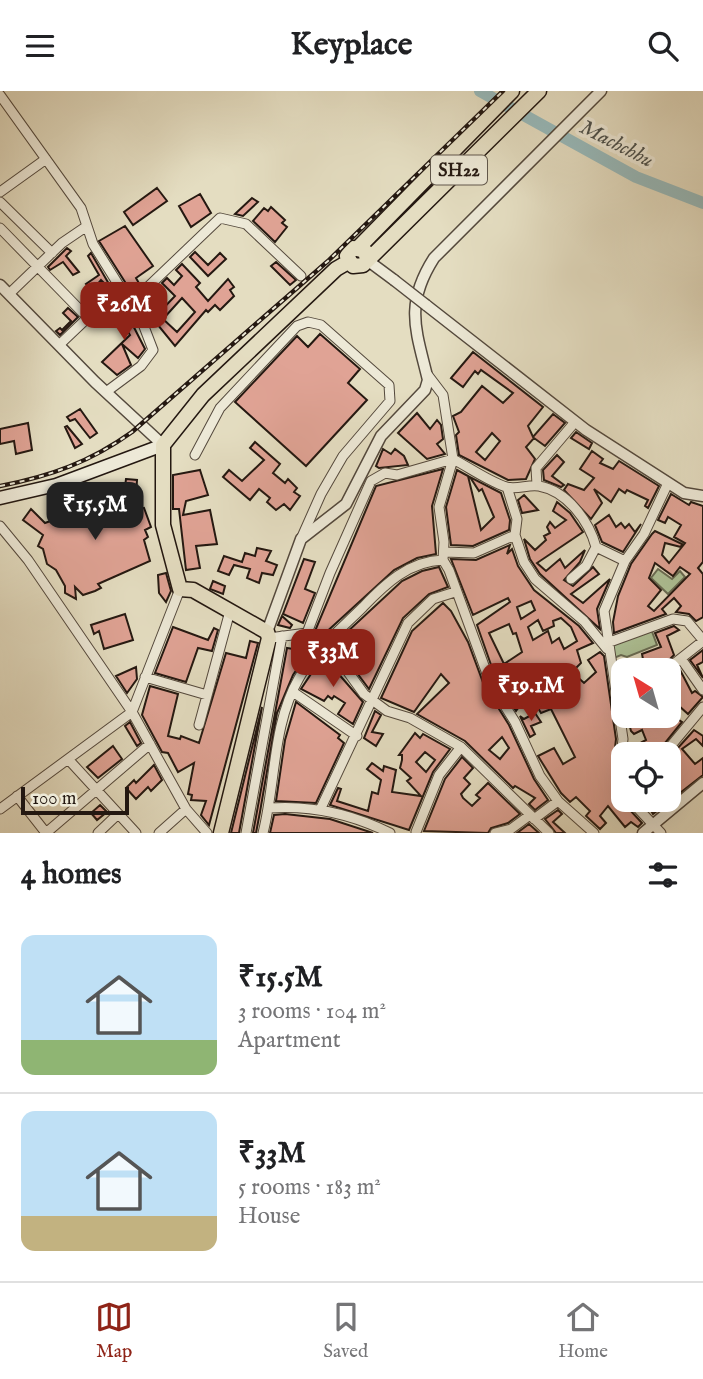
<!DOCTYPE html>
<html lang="en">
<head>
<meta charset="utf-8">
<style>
	:root { --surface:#fff; --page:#f2f2f2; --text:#202124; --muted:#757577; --line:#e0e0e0; --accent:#8f2418 }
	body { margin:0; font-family:"IM FELL English",serif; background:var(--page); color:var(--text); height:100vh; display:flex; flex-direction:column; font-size:26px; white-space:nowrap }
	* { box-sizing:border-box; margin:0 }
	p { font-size:23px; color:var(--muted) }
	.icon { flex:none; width:38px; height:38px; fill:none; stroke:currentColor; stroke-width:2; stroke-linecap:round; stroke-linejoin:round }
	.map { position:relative; height:742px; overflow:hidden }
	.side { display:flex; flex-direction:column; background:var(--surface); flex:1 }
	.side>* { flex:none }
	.needle { width:46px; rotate:323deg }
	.tools { position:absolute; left:611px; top:567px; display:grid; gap:14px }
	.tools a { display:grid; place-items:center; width:70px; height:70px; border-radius:14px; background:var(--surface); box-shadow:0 7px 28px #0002; font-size:35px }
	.scale { position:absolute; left:21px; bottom:18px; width:108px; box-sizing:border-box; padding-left:7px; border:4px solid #241811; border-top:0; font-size:19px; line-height:24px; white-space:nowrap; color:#241811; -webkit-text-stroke:5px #ede9d7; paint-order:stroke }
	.price { position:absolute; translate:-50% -60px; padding:0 16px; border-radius:14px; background:var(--accent); color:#fff; font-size:23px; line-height:46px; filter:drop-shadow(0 2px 4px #0008) }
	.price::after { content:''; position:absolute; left:50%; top:42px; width:21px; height:16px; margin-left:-10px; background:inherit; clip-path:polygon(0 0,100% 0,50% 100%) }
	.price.current { background:#222; color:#fff }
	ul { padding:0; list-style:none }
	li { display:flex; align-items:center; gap:21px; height:175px; padding:0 21px }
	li+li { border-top:2px solid var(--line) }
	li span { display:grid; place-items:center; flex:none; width:196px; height:140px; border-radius:14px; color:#555 }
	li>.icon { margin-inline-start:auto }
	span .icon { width:84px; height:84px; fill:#fffc; stroke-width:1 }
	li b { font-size:30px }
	h2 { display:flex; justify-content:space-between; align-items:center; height:84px; padding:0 21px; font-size:30px }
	header { display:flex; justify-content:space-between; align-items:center; height:91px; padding:0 21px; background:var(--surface); font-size:32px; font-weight:700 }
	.menu { display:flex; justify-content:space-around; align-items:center; height:98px; border-top:2px solid var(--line); background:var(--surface); font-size:19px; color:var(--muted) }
	.menu a { display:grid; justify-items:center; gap:4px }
	.menu .current { color:var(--accent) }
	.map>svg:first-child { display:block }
	.green { fill:#aec297; stroke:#696d54; stroke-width:2 }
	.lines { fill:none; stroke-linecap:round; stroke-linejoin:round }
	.river { stroke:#98babb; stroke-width:12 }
	.building { fill:#e0a395; stroke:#241811; stroke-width:2; fill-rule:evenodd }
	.minor-casing { stroke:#54493d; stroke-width:11 }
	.tertiary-casing { stroke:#54493d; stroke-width:13 }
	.secondary-casing { stroke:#241811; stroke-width:15 }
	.primary-casing { stroke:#241811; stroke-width:17 }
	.minor { stroke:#ede9d7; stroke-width:9 }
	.tertiary { stroke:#ede9d7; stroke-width:10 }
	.secondary { stroke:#ede9d7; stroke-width:12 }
	.primary { stroke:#e4ddc1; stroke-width:14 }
	.rail-casing { stroke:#241811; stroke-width:4.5 }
	.rail { stroke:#ede9d7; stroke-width:2; stroke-dasharray:5; stroke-linecap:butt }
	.tertiary-bridge-casing { stroke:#54493d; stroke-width:13; stroke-linecap:butt }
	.tertiary-bridge { stroke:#ede9d7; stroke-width:10 }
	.labels { text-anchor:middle; stroke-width:7; stroke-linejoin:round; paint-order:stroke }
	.shield { fill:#ede9d7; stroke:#60574c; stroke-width:2 }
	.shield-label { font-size:18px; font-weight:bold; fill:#241811 }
	.water-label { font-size:21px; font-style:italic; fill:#4d514c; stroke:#ede9d7 }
</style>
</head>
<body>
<header><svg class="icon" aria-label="menu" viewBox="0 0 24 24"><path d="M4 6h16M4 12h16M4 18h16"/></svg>Keyplace<svg class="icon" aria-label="search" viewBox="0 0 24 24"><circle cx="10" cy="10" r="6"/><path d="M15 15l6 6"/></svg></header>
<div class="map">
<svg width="703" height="742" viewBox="0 0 703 742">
	<rect width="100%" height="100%" fill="#e4ddc1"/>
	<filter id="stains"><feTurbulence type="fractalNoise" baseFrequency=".00286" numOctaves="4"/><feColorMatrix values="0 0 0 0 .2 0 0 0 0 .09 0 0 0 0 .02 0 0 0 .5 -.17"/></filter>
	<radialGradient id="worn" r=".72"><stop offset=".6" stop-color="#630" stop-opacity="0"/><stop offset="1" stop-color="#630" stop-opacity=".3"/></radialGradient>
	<path class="green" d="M658 478 672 488 680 480 685 486 668 503 651 487Z
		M651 538 657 554 627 566 621 564 614 567 610 554Z"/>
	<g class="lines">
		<path class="river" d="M480 0 636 86 703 112"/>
	</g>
	<path class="building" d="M157 97 167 110 133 134 124 121Z
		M200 103 211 122 191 136 179 115Z
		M252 107 258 111 243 125 235 123Z
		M271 116 285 129 282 132 287 136 275 151 253 130 264 117 268 120Z
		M125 135 153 175 136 187 140 194 132 202 99 150Z
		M67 157 71 160 66 165 79 181 73 184 63 171 50 179 48 176Z
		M195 161 208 174 220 162 226 168 208 185 190 166Z
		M91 162 109 193 107 195 101 189 92 200 86 193 99 184 88 165Z
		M276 171 296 189 290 194 271 175Z
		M182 173 200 192 196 196 208 210 228 188 234 196 230 199 234 205 220 219 215 214 208 221 206 219 175 255 153 228 175 205 162 192 167 187 174 194 182 185 176 179ZM182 207 195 221 177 241 163 228Z
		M119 207 145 258 138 267 122 253 131 274 117 284 102 271 130 244 113 217 106 223 104 221Z
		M68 217 78 226 60 244 56 240 60 237 62 239 71 230 63 222Z
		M320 243 360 278 348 292 367 309 306 375 235 311 297 245 308 256Z
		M473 261 543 316 528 335 533 346 553 323 565 332 545 355 534 347 526 356 535 368 526 388 508 389 459 364 456 344 459 341 453 325 461 321 482 295 503 312 513 302 481 279 478 283 475 280 463 296 451 287ZM492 342 500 350 485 369 476 361Z
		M80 318 97 342 90 347 75 328 70 330 67 326Z
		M417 322 430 338 437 329 441 334 443 348 437 353 445 363 427 368 398 342Z
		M28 332 32 359 16 363 14 350 0 353V338Z
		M67 335 82 353 75 357 65 336Z
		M576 341 592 352 589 358 571 347Z
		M255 351 280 373 273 382 285 392 288 388 297 397 294 401 300 405 290 419 284 413 276 419 267 411 270 407 259 398 250 409 223 386 229 379 242 390 264 369 250 357Z
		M383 358 391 363 395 358 404 365 408 374 379 377 376 375Z
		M592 360 603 368 600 372 613 378 619 370 659 395 648 417 645 415 648 409 627 399 625 402 619 398 611 411 594 398 602 412 591 428 564 399 568 393 584 399 594 387 580 378Z
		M557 364 564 371 552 385 564 394 561 396 544 389 543 379Z
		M443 378 432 415 436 463 417 467 394 479 322 545 320 544 315 540 376 395Z
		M200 379 208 404 186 410 183 424 210 419 217 453 196 455 200 477 186 479 179 418H173V384Z
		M457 379 468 385 481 439 494 426 482 398 479 400 470 386 501 402 510 429 509 439 473 455 451 454 446 416Z
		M126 388 137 389 135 419 144 417 151 436 145 439 148 446 144 449 150 470 98 493 101 497 95 500 83 504 75 496 76 508 65 502V495L56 479 47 473 43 458 38 455 43 444 23 429 31 418 45 432 80 419 78 414 86 411 91 418 124 404Z
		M671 403 689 414 691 411 703 415V471L698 477 703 483V526L696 530 689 523 676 521 681 515 674 507 662 518 666 523 614 542 613 531 618 505 631 473 652 443 655 440 682 453 681 456 665 452 662 464 669 472 685 452 674 446 681 434 668 426 665 432 658 429ZM655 472 673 485 680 476 690 483 654 520 648 515 661 499 649 487Z
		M524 404 538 419 522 422 518 409Z
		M557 411 570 422 583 441 537 472 546 480 560 468 565 477 585 459 580 471 564 489 573 495 593 476 599 483 571 503 583 512 610 488 597 518 600 538 540 483 530 468 524 448 535 459 546 449 544 445 550 442 547 436 550 431 555 437 566 429 553 420Z
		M609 424 616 436 621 432 625 437 629 433 635 441 641 433 623 461 602 451 595 434Z
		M510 454 507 463 512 458 518 475 534 499 579 535 593 552 577 559 581 572 572 581 584 592 596 581 588 569 600 561 604 565 616 648 612 683 617 705 642 732 638 736 631 731 625 736 608 715 600 725 606 732 600 738 586 725 590 720 576 706 570 711 561 702 538 665 554 657 563 673 575 666 551 618 541 622 538 617 550 611 545 600 542 602 537 590 516 599 521 613 516 620 496 588 477 534 510 511 508 507 473 524 451 468 476 469ZM531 510 535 519 521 528 517 516ZM561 527 571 536 577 550 564 558 559 547 552 552 548 540 533 549 528 536 538 529 543 540 554 535 553 530ZM509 533 513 543 516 542 522 561 504 573 489 542Z
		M257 457 271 460 266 470 277 474 273 484 262 482 259 492 247 487 250 478 234 474 229 484 218 480 224 465 242 471 245 462 255 465Z
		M304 468 315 471 305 498 315 502 303 532 283 523Z
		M439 476 448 496 429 503 403 527 369 598 348 570 332 555 402 490 422 480Z
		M166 482 171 500 166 511 159 502 158 484Z
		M213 490 225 495 223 503 210 498Z
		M443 512 451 520 468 551 484 594 509 634 534 688 548 709 535 719 529 713 535 707 515 695 513 697 465 650 417 623 449 592 441 583 414 621 381 607 412 540ZM502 646 509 657 500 668 489 659Z
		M125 523 133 549 104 558 99 540 94 543 91 534Z
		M282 525 292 534 290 537 278 534Z
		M674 535 679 539 667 545 674 564 659 579H645L642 563 661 556 655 542Z
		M173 536 208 549 214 537 218 539 212 560 198 557 186 591 155 582Z
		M305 549 312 556 293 584 277 622 260 721 256 742H253L287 557 293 558Z
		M250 550 258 552 209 734 201 724 206 710 191 709 192 704 188 703 194 672 178 681 168 662 162 661 142 624 150 595 178 603 168 645 180 648 181 645 199 652 226 562 246 567Z
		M703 559V571L697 574 703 587 690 569Z
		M323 565 363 611 353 633 338 623 345 612 334 605 332 608 328 605 324 610 301 598Z
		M136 576 137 588 127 602 116 585Z
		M679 577 692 602 695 600 703 606 688 623 668 605V585Z
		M296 611 340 644 338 647 344 652 316 712 276 710 285 649Z
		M262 616 239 742H231Z
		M375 620 381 624 372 641 383 643 376 655 364 647Z
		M535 622 541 631 531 635 535 643 530 646 520 625 524 628Z
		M668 622 682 631 657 662 653 663 642 651 646 649 642 639 634 643 631 640 627 625H640L646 635 657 625H668Z
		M130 631 141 652 137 655 125 635Z
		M694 639 703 645V655L696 648 682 658 695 673 703 667V684L653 723 645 709H668V703L674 698 668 691V668Z
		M415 642 420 647 423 643 450 658 433 681 409 739 330 714 338 697 341 698 337 710 368 720 372 701 378 703 381 689 367 678 372 672 383 680 384 675 396 679 392 701 421 705 407 690 411 687 400 677 402 669V664H399ZM425 661 435 669 426 681 416 671Z
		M638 653 642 663H628L629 657Z
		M113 655 122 668 98 687 87 676Z
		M462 666 473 677 464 687 470 693 461 703 463 707 472 715 480 707 476 704 488 692 520 723 508 732 491 737 488 742 424 740 445 688Z
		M154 674 162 689 151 700 148 696 136 708 126 697 134 689 136 692Z
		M100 714 107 721 97 729 91 722Z
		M558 719 562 723 553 731 565 742H556L545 728Z
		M285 723 330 728 373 742H270L274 724Z
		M529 733 539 742H517Z"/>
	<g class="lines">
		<defs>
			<path id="minor" d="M0 4 81 117 93 153 143 233 153 259 141 275 106 301
				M0 101 46 68
				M0 111 52 162
				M0 137 82 221
				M9 203 62 152 87 135
				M129 214 220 127 246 133 301 185
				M59 254 119 197
				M427 283 443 304 453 368 439 416 444 451 443 469
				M195 364 220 317 297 235 308 231 321 234 389 294 390 310 343 365 321 403 301 448
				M537 394 536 377 575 331
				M507 396 517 428 515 444 524 471 535 488 584 530 607 558
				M0 435 28 469 132 621 186 718 207 742
				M596 456 625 470
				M444 461 474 462 515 444
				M307 542 330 482 371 390 385 382 397 384 453 368C470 377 488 390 506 396 518 399 528 393 539 395 567 400 589 430 596 456L586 475 571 488
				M269 547 307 542 343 574 364 603 387 620 410 627 461 656 549 742
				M607 552 673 528 687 530 703 549
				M682 569 703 599
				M666 579 703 550
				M145 586 207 604
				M293 601 357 645
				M199 634 230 520
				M664 663 703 616
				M68 668 136 742
				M623 701 619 682 623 648 604 520 625 470 644 443 668 392
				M17 705 46 742
				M630 709 661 742
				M558 710 594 742
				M269 717C311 714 352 723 390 742
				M0 718 132 621 180 498
				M320 719 408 532 433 508 455 501
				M416 741 439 684 461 656
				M46 742 150 653
				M98 742 118 723
				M159 742 186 718
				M246 742 282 545
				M263 742C276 691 272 634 299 587 315 558 340 539 363 516 385 493 409 470 443 469L449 479 490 591 515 631 540 685 558 710 534 728
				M495 742 511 738 530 724"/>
			<path id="tertiary" d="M367 169 394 189
				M0 194 95 291 163 354
				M426 214 586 339 684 402 703 405
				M267 541 301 448 346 413 381 345 425 299 428 289C416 239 404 214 434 167L601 0
				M643 742 703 692"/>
			<path id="secondary" d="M0 407 56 394 163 354"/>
			<path id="primary" d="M359 156 512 0
				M367 169 365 160 353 157 347 165 353 175 363 174 539 0
				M221 742 269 547 267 541 193 499 180 498 163 434V354L203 304 336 178 348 171"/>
		</defs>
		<use href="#minor" class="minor-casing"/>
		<use href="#tertiary" class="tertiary-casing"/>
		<use href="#secondary" class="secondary-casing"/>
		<use href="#primary" class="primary-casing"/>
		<use href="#minor" class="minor"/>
		<use href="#tertiary" class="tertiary"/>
		<use href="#secondary" class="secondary"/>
		<use href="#primary" class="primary"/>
		<defs>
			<path id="rail" d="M0 395C51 385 90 371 132 341L328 170 503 0"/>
		</defs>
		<use href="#rail" class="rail-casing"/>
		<use href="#rail" class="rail"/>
		<defs>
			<path id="tertiary-bridge" d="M394 189 426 214"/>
		</defs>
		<use href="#tertiary-bridge" class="tertiary-bridge-casing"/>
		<use href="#tertiary-bridge" class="tertiary-bridge"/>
	</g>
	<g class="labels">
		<rect class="shield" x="431" y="64.5" width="56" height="29" rx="5"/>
		<g class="shield-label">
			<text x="459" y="85">SH22</text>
		</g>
		<g class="water-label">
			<text transform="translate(617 52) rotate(27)" y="7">Machchhu</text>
		</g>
	</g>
	<rect width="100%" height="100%" filter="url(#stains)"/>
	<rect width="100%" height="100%" fill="url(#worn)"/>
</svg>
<div class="tools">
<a><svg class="needle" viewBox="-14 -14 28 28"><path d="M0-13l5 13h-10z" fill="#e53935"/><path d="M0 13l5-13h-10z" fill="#757577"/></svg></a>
<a><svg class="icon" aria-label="locate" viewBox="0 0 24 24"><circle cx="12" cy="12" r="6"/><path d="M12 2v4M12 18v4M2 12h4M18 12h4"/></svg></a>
</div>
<div class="scale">100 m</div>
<b class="price" style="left:124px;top:251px">₹26M</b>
<b class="price current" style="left:95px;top:451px">₹15.5M</b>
<b class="price" style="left:333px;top:598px">₹33M</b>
<b class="price" style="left:531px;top:632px">₹19.1M</b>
</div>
<section class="side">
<h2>4 homes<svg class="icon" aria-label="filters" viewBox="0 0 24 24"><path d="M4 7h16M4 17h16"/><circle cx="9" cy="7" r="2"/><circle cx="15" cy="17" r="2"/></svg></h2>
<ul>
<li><span style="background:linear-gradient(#bfe0f5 75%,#8fb573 0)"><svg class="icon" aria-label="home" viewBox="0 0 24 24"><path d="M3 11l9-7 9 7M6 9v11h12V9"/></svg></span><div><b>₹15.5M</b><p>3 rooms · 104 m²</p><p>Apartment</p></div></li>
<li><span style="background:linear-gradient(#bfe0f5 75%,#c2b280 0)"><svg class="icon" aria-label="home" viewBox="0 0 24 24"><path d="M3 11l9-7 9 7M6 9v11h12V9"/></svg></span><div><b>₹33M</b><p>5 rooms · 183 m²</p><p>House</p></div></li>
</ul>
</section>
<nav class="menu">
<a class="current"><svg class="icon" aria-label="map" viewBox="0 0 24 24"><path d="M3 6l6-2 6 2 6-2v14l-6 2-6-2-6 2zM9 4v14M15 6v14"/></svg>Map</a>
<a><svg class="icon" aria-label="saved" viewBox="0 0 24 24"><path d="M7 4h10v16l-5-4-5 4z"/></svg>Saved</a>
<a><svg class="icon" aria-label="home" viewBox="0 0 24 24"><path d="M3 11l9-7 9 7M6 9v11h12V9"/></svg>Home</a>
</nav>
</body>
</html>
